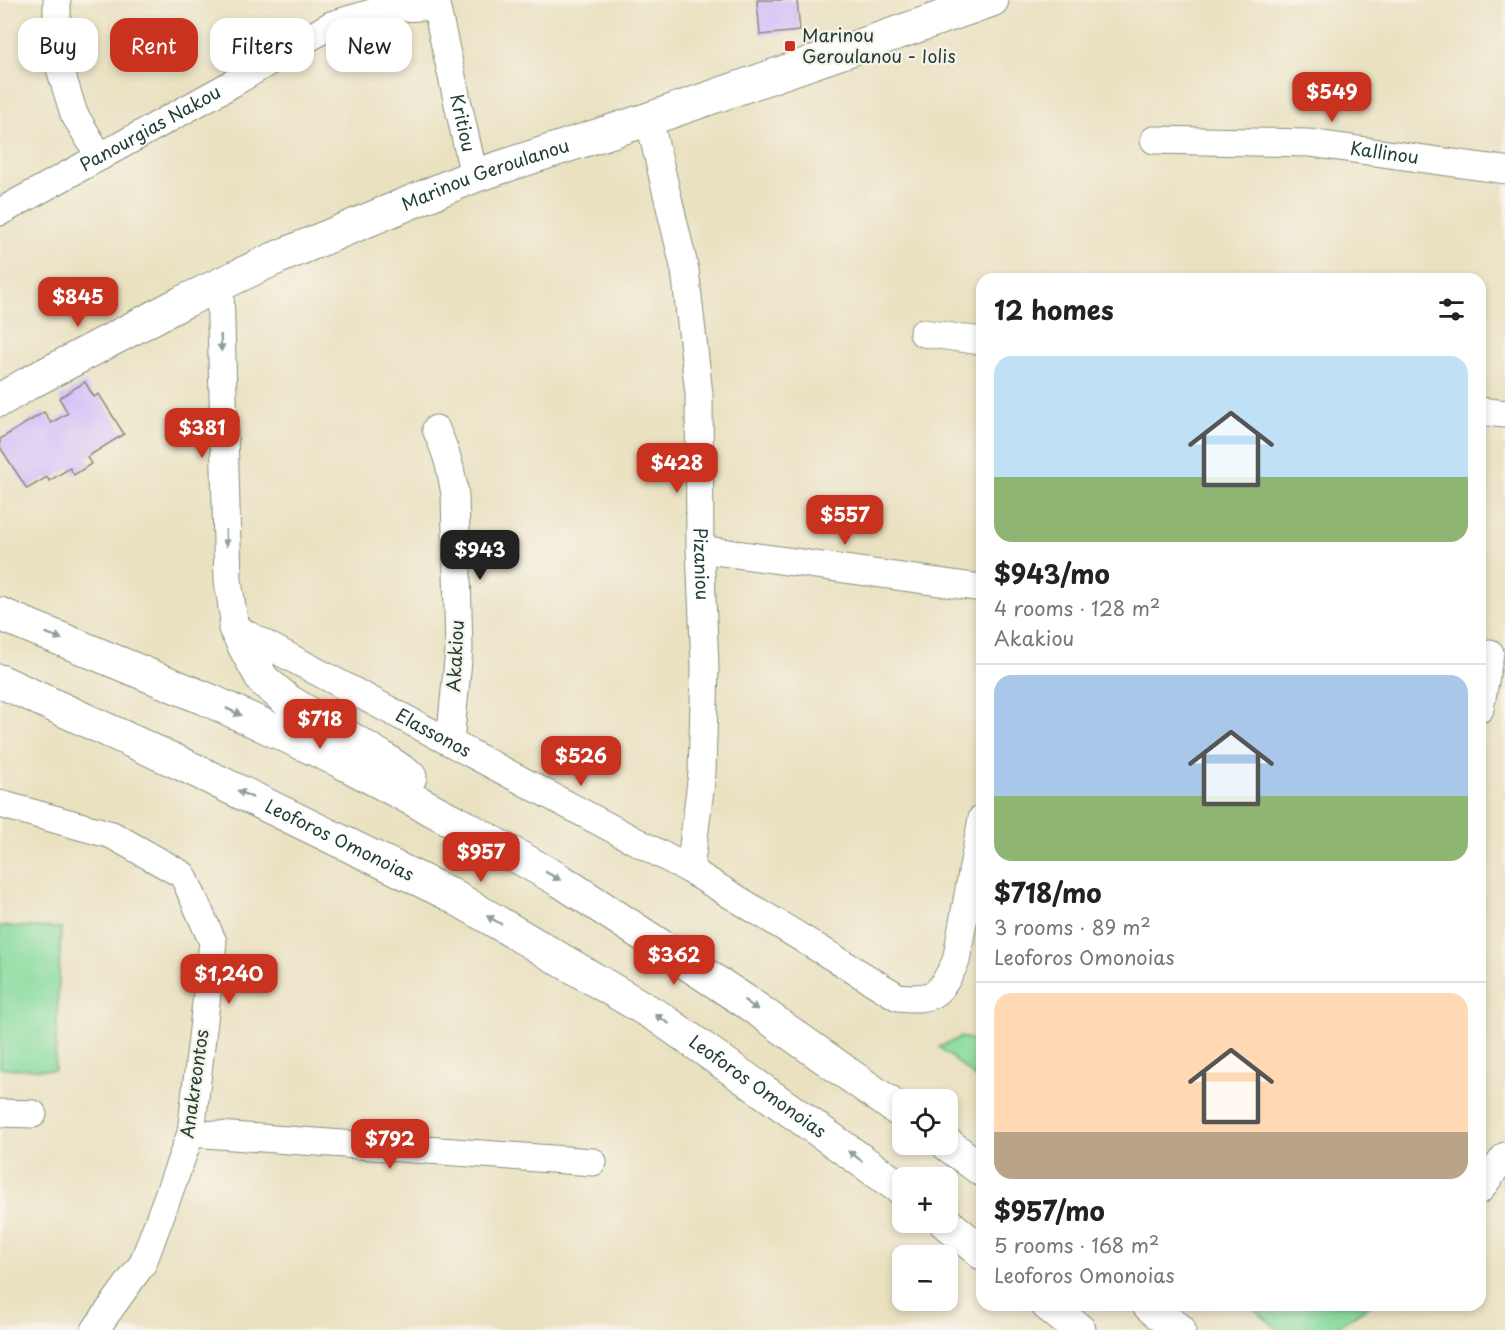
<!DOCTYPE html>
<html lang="en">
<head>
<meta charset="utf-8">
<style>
	:root { --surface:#fff; --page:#f6f6f6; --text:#222; --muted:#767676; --line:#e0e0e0; --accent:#c8321e }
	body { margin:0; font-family:"Playpen Sans",sans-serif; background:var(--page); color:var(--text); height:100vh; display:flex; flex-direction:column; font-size:22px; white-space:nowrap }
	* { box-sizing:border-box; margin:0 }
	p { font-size:20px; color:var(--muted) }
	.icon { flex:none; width:33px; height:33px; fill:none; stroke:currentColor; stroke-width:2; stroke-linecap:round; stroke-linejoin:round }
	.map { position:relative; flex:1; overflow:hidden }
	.panel { position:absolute; left:976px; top:273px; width:510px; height:1038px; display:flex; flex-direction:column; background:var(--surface); border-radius:18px; box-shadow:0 3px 9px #0003 }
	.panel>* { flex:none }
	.guide { position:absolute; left:18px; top:18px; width:570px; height:54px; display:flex; gap:12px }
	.tools { position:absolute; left:892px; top:1089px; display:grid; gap:12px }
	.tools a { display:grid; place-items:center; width:66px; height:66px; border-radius:12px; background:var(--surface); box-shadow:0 3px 9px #0003; font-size:30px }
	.price { position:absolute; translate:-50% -51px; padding:0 14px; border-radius:12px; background:var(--accent); color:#fff; font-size:20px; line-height:39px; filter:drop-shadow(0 2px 3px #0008) }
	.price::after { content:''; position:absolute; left:50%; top:36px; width:18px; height:14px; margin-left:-9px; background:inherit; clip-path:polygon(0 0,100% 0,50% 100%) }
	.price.on { background:#222; color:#fff }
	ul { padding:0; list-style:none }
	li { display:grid; align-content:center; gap:12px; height:318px; padding:0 18px }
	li+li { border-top:2px solid var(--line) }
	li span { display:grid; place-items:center; height:186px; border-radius:18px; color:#555 }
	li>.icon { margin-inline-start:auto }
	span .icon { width:108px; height:108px; fill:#fffc; stroke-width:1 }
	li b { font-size:26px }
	h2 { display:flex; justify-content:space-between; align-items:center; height:72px; padding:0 18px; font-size:26px }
	.tag { padding:0 21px; border-radius:18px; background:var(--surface); box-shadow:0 3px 9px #0003; font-size:21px; line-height:54px }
	.tag.on { background:var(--accent); color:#fff }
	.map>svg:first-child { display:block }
	.green { fill:#87db9d; stroke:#538c68; stroke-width:1.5 }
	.building { fill:#cdb3fd }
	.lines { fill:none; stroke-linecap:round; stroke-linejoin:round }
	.minor-casing { stroke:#848f7a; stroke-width:29 }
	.tertiary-casing { stroke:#848f7a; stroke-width:35 }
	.secondary-casing { stroke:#848f7a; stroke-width:35 }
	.minor { stroke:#fff; stroke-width:27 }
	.tertiary { stroke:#fff; stroke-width:33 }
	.secondary { stroke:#fff; stroke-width:33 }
	.oneway { fill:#8f9e9a }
	.poi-dot { fill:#c8321e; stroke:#f7f3e8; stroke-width:2 }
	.labels { text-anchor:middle; stroke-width:4.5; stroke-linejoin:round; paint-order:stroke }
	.poi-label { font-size:18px; fill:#1f3d34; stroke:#f7f3e8; text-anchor:start }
	.street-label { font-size:18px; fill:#1f3d34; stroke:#f7f3e8 }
</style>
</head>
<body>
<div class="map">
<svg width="1505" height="1330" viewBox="0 0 1505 1330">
	<rect width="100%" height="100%" fill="#f7f3e8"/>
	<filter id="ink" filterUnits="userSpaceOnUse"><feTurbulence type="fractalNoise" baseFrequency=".0167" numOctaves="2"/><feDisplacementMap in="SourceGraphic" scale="12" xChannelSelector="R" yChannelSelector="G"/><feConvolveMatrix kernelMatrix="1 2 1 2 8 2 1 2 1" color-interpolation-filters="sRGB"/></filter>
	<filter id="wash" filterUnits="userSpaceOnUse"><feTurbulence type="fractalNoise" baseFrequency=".008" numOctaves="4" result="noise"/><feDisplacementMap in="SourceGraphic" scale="24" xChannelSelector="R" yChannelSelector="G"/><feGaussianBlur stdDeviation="1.35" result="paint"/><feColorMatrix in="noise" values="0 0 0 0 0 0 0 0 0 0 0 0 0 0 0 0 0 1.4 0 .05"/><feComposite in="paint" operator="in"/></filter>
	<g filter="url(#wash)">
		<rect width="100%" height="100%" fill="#eae1c1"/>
		<path class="green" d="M0 926 61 928 55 1070 0 1068Z
			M961 1037 982 1042V1083L939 1047Z
			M1249 1305H1371L1332 1330H1279Z"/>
		<g id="blocks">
			<path class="building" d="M757 0H797L800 31 760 35Z
				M85 382 94 397 99 394 124 434 87 457 91 464 74 475 70 468 49 481 47 477 27 489 0 447V439L44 412 51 423 68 413 59 398Z"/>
		</g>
	</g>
	<g filter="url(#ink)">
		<use href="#blocks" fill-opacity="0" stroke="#848f7a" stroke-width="1.5"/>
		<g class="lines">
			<defs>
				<g id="minor">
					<path d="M57 0V59L74 114 100 157"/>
					<path id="s1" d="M435 0 474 176"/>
					<path id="s2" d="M649 119 685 270 699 394 700 549 705 667 702 773 690 870"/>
					<path id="s3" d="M1154 140 1309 143 1505 170"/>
					<path id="s4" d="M0 212 228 86 331 25 385 9 436 6"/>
					<path id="s5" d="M220 285 228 580 235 628 690 870 898 997C935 1001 940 994 956 961L982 818"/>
					<path d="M923 333 982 341"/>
					<path d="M1480 411 1505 414"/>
					<path d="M436 429C447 454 451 468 455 495L459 650 450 742"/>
					<path d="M700 549 982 588"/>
					<path d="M1480 709 1490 653"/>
					<path d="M0 804 112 835 183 875 213 942 191 1133 143 1263 95 1330"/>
					<path d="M0 1113 33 1114"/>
					<path d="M191 1133 593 1162"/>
					<path d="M1480 1190 1505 1156"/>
				</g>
				<g id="tertiary">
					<path id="s6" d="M0 400 27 384 183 302 274 259 474 176 649 119 992 0"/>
				</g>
				<g id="secondary">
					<path d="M0 614 211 701 338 760 465 827 561 881 748 1003 903 1113"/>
					<path d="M235 628 249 655 263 680 288 701 381 757 410 777"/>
					<path id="s7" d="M0 681 184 765 449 894 660 1018 903 1190"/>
					<path d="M947 1144 982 1170"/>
					<path d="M945 1222 982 1253"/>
					<path d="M1048 1305 1079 1330"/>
					<path d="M1149 1305 1179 1330"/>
				</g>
			</defs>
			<use href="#minor" class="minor-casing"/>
			<use href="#tertiary" class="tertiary-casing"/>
			<use href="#secondary" class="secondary-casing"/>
			<use href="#minor" class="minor"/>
			<use href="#tertiary" class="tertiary"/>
			<use href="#secondary" class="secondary"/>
		</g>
		<defs><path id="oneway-solid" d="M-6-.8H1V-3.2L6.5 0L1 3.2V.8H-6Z" transform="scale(1.5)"/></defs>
		<g class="oneway">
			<use href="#oneway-solid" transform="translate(221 343) rotate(88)"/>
			<use href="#oneway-solid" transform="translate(226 538) rotate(88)"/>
			<use href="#oneway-solid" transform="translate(54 636) rotate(22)"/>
			<use href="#oneway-solid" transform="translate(234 712) rotate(25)"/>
			<use href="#oneway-solid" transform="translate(245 794) rotate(-154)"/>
			<use href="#oneway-solid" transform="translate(553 876) rotate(29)"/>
			<use href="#oneway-solid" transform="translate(494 920) rotate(-150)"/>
			<use href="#oneway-solid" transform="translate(751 1005) rotate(35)"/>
			<use href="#oneway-solid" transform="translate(662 1019) rotate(-147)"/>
			<use href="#oneway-solid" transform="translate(855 1156) rotate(-145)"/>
		</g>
	</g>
	<rect class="poi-dot" x="784" y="40" width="12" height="12" rx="3"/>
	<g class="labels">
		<g class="poi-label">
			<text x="802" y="42">Marinou<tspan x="802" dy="21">Geroulanou - Iolis</tspan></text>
		</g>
		<g class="street-label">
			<text dy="6" stroke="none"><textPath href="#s1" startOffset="126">Kritiou</textPath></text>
			<text dy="6" stroke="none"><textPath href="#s4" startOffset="172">Panourgias Nakou</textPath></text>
			<text dy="6" stroke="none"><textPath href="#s3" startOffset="231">Kallinou</textPath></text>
			<text dy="6" stroke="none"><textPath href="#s6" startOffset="536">Marinou Geroulanou</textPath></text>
			<text dy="6" stroke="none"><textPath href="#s2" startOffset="450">Pizaniou</textPath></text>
			<text transform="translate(456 656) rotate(-87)" y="6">Akakiou</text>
			<text dy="6" stroke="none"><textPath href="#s5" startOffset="568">Elassonos</textPath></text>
			<text dy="6" stroke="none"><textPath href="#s7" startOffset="375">Leoforos Omonoias</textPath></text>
			<text transform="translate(195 1084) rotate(-82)" y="6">Anakreontos</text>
			<text dy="6" stroke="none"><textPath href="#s7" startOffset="861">Leoforos Omonoias</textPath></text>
		</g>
	</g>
</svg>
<div class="tools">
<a><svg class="icon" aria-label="locate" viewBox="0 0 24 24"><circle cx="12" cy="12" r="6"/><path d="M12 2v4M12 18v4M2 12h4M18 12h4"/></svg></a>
<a>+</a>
<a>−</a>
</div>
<b class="price" style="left:1332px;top:123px">$549</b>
<b class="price" style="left:78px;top:328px">$845</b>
<b class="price" style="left:202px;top:459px">$381</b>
<b class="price" style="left:677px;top:494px">$428</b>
<b class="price" style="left:845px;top:546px">$557</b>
<b class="price on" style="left:480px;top:581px">$943</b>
<b class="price" style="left:320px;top:750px">$718</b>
<b class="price" style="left:581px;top:787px">$526</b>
<b class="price" style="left:481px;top:883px">$957</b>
<b class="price" style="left:674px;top:986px">$362</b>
<b class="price" style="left:229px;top:1005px">$1,240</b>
<b class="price" style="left:390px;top:1170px">$792</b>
<div class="guide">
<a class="tag">Buy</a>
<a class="tag on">Rent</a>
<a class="tag">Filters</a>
<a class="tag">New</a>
</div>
<section class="panel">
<h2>12 homes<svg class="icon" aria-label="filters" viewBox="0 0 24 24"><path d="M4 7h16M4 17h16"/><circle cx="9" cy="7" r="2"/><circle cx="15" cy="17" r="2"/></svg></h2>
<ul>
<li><span style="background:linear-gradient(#bfe0f5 65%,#8fb573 0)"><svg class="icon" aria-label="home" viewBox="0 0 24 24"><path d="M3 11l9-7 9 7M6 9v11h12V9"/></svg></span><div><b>$943/mo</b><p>4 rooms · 128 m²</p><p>Akakiou</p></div></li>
<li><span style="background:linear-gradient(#a9c7e8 65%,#8fb573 0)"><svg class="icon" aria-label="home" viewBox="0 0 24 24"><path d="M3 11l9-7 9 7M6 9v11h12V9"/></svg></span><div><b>$718/mo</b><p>3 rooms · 89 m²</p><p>Leoforos Omonoias</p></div></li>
<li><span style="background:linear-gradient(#ffd9b3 75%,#b9a48a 0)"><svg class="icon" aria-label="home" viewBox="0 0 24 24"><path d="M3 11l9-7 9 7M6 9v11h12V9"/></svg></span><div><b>$957/mo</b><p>5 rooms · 168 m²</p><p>Leoforos Omonoias</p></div></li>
</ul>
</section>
</div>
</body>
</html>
